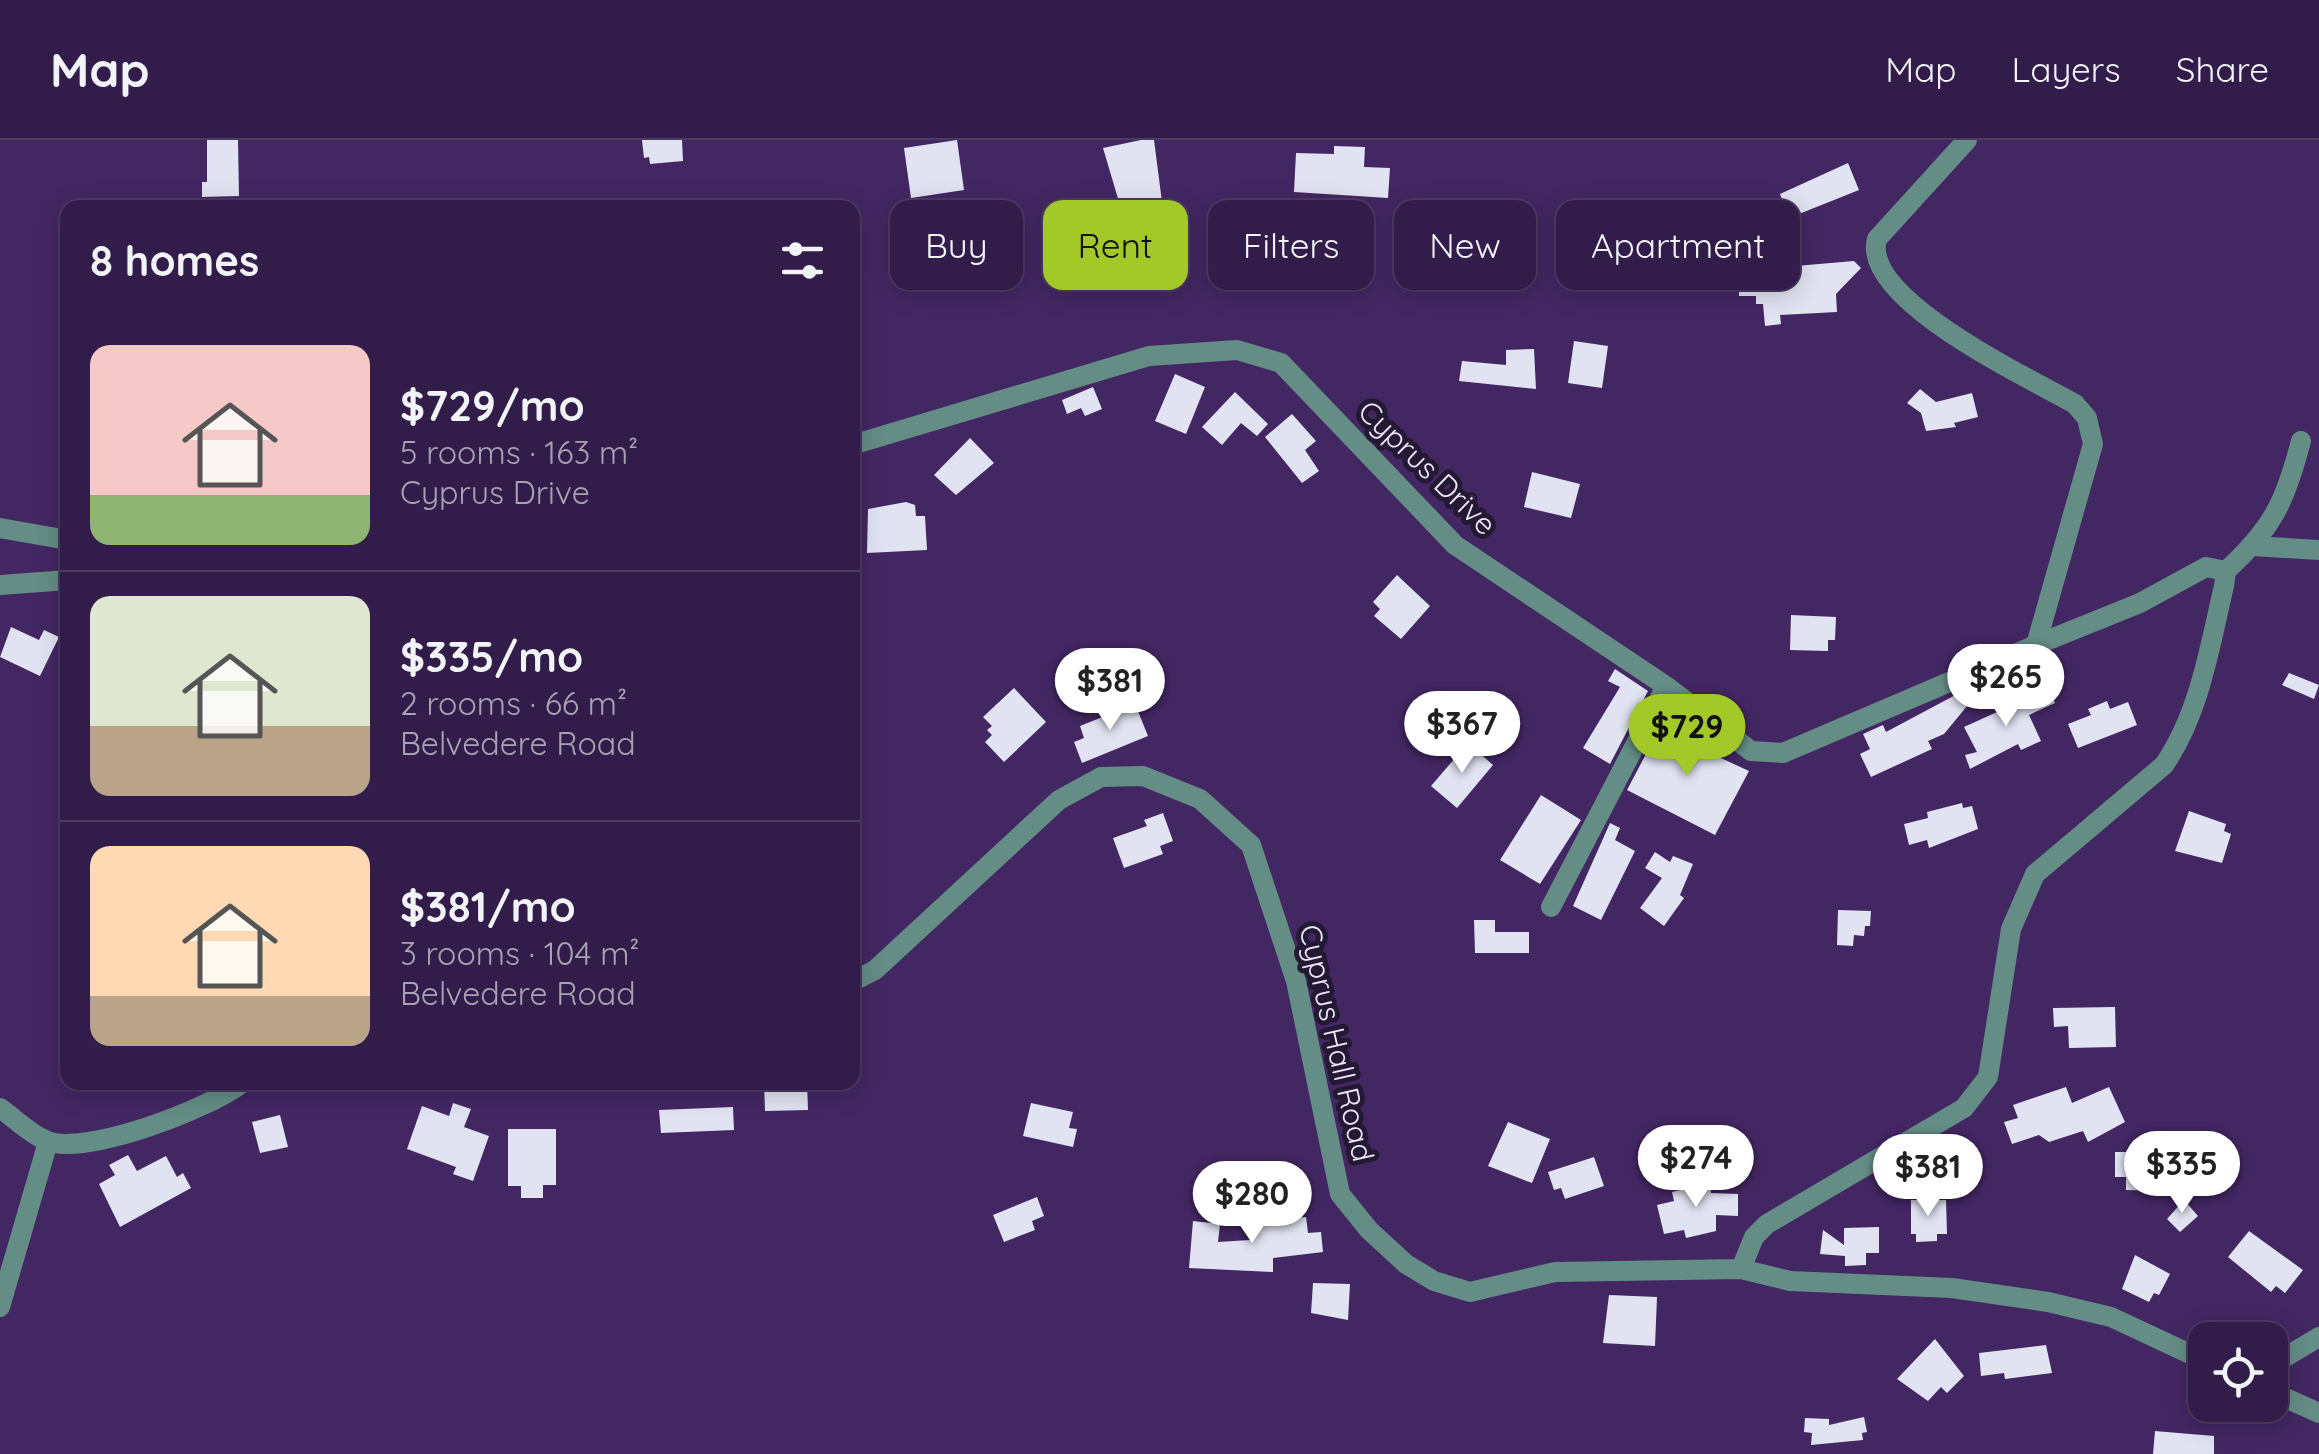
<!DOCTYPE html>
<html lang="en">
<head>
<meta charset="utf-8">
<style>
	:root { --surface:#321d4a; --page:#3a2651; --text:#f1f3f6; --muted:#a8a2b5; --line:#4d3b62; --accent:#a2c927 }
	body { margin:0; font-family:Quicksand,sans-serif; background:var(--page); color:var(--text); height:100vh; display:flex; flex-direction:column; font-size:38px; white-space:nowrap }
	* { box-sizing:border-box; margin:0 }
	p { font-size:32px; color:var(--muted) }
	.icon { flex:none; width:55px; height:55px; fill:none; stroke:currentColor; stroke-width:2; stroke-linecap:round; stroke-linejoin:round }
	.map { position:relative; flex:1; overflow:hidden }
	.panel { position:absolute; left:60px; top:60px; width:800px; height:890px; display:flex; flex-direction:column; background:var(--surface); border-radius:20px; box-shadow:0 5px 25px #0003,0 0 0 2px var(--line) }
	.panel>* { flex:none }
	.guide { position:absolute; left:890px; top:60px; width:950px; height:90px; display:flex; gap:20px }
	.controls { position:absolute; left:2188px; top:1182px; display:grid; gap:20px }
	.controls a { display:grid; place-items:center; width:100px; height:100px; border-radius:20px; background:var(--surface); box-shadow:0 5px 25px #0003,0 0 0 2px var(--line); font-size:50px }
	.price { position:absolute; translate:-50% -85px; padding:0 22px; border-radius:35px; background:#fff; color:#222; font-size:32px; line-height:65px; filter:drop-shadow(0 2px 5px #0008) }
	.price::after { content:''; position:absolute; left:50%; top:60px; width:30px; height:22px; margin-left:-15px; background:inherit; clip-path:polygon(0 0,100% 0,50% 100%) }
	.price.selected { background:var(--accent); color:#111 }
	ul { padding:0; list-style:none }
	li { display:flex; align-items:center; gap:30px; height:250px; padding:0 30px }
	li+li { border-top:2px solid var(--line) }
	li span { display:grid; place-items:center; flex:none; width:280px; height:200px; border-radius:20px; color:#555 }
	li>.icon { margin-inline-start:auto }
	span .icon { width:120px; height:120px; fill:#fffc; stroke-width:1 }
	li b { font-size:42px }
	h2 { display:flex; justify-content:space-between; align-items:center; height:120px; padding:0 30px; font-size:42px }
	.pill { padding:0 35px; border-radius:20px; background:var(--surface); box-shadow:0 5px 25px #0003,0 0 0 2px var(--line); font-size:35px; line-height:90px }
	.pill.selected { background:var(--accent); color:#111 }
	header { display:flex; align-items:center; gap:60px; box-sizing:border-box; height:140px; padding:0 50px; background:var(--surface); border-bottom:2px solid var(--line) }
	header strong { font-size:48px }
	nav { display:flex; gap:55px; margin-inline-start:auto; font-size:35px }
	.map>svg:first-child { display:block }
	.building { fill:#e2e3f2 }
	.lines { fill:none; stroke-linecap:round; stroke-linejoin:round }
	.minor { stroke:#648d86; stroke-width:20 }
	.labels { text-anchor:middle; stroke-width:10; stroke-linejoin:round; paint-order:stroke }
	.street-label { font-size:30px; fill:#efe6fd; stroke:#241933 }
</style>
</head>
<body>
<header>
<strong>Map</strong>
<nav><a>Map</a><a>Layers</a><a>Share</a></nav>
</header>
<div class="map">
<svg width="2319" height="1314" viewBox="0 0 2319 1314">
	<rect width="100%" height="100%" fill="#432763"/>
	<path class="building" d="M207 0H238L239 56 202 57V42H207Z
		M642 0H682L683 21 650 24 649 17 644 18Z
		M957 0 964 50 911 58 904 8Z
		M1141 0H1154L1162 62 1122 72 1103 8Z
		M1334 6 1365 7 1364 27 1390 28 1388 58 1294 52 1296 13 1334 14Z
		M1848 23 1859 50 1789 78 1780 54Z
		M1854 121 1861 128 1836 154 1837 172 1780 175 1781 184 1765 186 1763 164H1756V156H1739V124L1771 128Z
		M1574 201 1608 206 1602 248 1568 243Z
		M1534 209 1536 249 1459 241 1462 221 1506 225V210Z
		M1175 234 1205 247 1186 294 1155 281Z
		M1093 247 1102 269 1085 276 1081 268 1067 274 1062 260Z
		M1920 249 1936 262 1972 253 1978 277 1954 283 1956 287 1926 291 1921 273 1907 263Z
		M1235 252 1268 284 1257 296 1241 283 1222 305 1202 287Z
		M1292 274 1316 301 1305 310 1319 331 1302 343 1265 297Z
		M970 298 994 323 956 355 934 335Z
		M1532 332 1580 344 1571 378 1524 367Z
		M906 362 915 365 916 376H925L927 410 867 413 868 369Z
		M1397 435 1430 466 1401 499 1374 476 1380 469 1373 462Z
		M1791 475 1836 477 1835 500H1828V511L1790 510Z
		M11 487 39 500 44 490 59 497 40 536 0 517Z
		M1615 529 1648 551 1610 624 1583 608 1620 547 1608 541Z
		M2289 533 2319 545 2314 559 2282 545Z
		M1014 548 1046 582 1004 622 985 602 992 595 987 590 992 586 983 577Z
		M2050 550 2055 563 2029 575 2041 601 2021 610 2018 604 1970 629 1965 615 1977 612 1964 587 2008 567 2006 563 2022 556 2024 561Z
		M1961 552 1972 560 1944 594 1928 601 1932 609 1871 637 1860 614 1870 609 1863 594 1883 585 1886 592Z
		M2107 561 2110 569 2128 562 2137 585 2078 608 2068 584 2091 575 2088 569Z
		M1135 564 1148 596 1082 623 1074 602 1084 598 1080 586Z
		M1665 578 1691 591 1686 602 1749 631 1715 695 1627 650Z
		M1468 603 1493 625 1457 668 1431 646Z
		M1541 655 1581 680 1540 744 1500 720Z
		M1962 663 1963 668 1972 666 1978 689 1929 708 1927 700 1909 705 1904 684 1928 678 1927 672Z
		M2189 671 2226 684 2224 691 2231 694 2222 723 2175 711Z
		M1163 673 1173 701 1160 706 1163 714 1124 728 1113 698 1147 686 1144 680Z
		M1610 683 1620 688 1615 700 1635 711 1601 780 1573 766Z
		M1655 712 1670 722 1673 716 1693 724 1680 755 1684 758 1664 786 1640 768 1662 738 1645 728Z
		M1838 770 1871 771 1870 786H1865L1864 796 1854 795 1853 806 1837 805Z
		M1474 780H1495V792H1529V813H1475Z
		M2115 867 2116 907 2069 908 2068 886 2054 887 2053 868Z
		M764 942H807L808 970 765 971Z
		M2066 947 2072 963 2109 947 2125 982 2088 1002 2083 991 2049 1002 2039 995 2012 1004 2004 982 2018 978 2013 965Z
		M453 963 471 969 464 987 489 996 473 1041 453 1034 456 1027 407 1009 422 966 449 976Z
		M1031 963 1073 972 1069 988 1077 989 1073 1007 1023 996Z
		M733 967 734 990 661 993 659 970Z
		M280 975 288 1007 260 1013 252 982Z
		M1508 982 1550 999 1532 1043 1488 1026Z
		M508 989H556V1045H543V1058H521V1046H508Z
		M2115 1012H2162V1024H2173L2172 1051 2126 1050V1037H2115Z
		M128 1015 137 1031 166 1016 177 1037 183 1033 191 1048 120 1087 99 1044 115 1035 109 1025Z
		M1594 1017 1604 1046 1565 1059 1561 1048 1554 1050 1548 1032Z
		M1703 1044H1710L1711 1053 1738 1054V1076L1716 1075V1091L1686 1098 1684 1090 1664 1094 1657 1065 1674 1061 1672 1052Z
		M1037 1057 1044 1076 1032 1081 1035 1090 1004 1102 993 1075Z
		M1911 1060H1946L1947 1094H1937V1101L1916 1102V1094H1911Z
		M2184 1060 2198 1076 2180 1092 2167 1079Z
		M1306 1077 1308 1093 1321 1092 1323 1112 1273 1118V1132L1189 1128 1193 1081 1220 1084 1218 1102 1250 1100V1084L1285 1085V1079Z
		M1879 1087V1113H1866V1125L1845 1126V1116L1820 1114 1823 1090 1844 1105V1088Z
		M2249 1091 2303 1130 2285 1153 2276 1146 2271 1152 2228 1117Z
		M2135 1115 2170 1134 2159 1155 2154 1153 2149 1162 2122 1149Z
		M1313 1143 1350 1144 1348 1180 1311 1173Z
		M1609 1155 1657 1157 1655 1206 1603 1203Z
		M1935 1199 1964 1236 1947 1253 1941 1247 1928 1261 1897 1239Z
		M2046 1205 2052 1233 2005 1239 2004 1233 1981 1236 1979 1213Z
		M1864 1277 1867 1292 1862 1293 1863 1300 1811 1305 1812 1293 1804 1292 1805 1278 1829 1279V1285Z
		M2155 1291 2214 1296V1314H2153Z"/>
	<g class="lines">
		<path class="minor" d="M1967 0 1877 99C1860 159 2031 239 2075 264L2087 278 2093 304 2036 505 2140 463 2206 427 2226 431 2224 446C2210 505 2200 573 2164 625L2035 734 2011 789 1988 937 1964 968 1767 1084 1754 1097 1741 1129 1790 1141 1952 1148 2048 1162 2111 1177 2205 1221
			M852 305 1149 216 1237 210 1281 223 1455 405 1666 546 1751 611 1783 613 2036 505
			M0 388 68 400
			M2253 406 2319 410
			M2226 431C2273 388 2285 362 2301 301
			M0 445 68 440
			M1551 767 1666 546
			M852 842 875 830 1059 660 1101 637 1143 636 1200 659 1251 705 1296 841 1340 1054 1369 1090 1406 1124 1434 1141 1470 1152 1555 1132 1741 1129
			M0 968C14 978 29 993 45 1000 82 1018 212 968 243 942
			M0 1167 48 1002
			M2270 1226 2319 1197
			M2270 1251 2319 1273"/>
	</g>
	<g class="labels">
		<g class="street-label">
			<text transform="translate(1427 328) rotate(44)" y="10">Cyprus Drive</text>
			<text transform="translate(1336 903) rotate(77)" y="10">Cyprus Hall Road</text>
		</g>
	</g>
</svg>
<div class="controls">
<a><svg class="icon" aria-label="locate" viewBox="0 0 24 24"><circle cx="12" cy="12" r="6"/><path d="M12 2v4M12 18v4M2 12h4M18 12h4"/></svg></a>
</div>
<b class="price" style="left:2006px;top:589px">$265</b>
<b class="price" style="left:1110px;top:593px">$381</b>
<b class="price" style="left:1462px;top:636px">$367</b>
<b class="price selected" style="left:1687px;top:639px">$729</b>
<b class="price" style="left:1696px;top:1070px">$274</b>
<b class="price" style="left:2182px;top:1076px">$335</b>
<b class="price" style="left:1928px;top:1079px">$381</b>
<b class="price" style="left:1252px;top:1106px">$280</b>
<div class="guide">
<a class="pill">Buy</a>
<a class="pill selected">Rent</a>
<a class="pill">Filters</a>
<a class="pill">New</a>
<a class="pill">Apartment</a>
</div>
<section class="panel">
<h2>8 homes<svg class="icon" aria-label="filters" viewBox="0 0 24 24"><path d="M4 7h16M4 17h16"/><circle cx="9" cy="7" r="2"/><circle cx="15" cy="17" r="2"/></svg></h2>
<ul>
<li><span style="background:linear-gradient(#f6c9c9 75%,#8fb573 0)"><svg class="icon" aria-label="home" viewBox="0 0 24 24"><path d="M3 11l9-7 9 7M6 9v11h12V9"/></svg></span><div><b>$729/mo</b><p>5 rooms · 163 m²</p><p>Cyprus Drive</p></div></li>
<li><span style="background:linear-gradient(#dfe7d0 65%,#b9a48a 0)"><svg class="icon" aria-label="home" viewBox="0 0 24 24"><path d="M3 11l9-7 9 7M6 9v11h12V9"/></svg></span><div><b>$335/mo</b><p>2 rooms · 66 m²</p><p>Belvedere Road</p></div></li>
<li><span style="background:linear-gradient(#ffd9b3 75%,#b9a48a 0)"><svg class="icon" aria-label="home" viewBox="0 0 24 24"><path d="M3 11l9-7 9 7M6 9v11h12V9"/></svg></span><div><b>$381/mo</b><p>3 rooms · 104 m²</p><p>Belvedere Road</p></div></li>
</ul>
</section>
</div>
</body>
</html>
